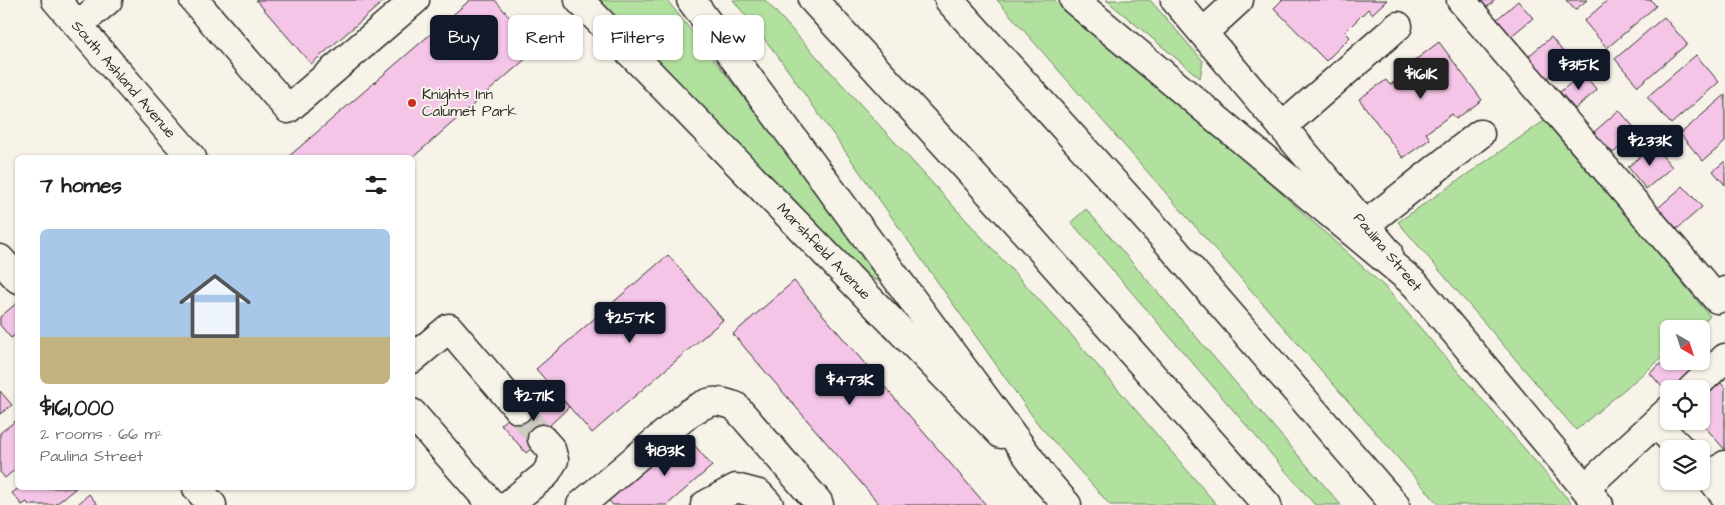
<!DOCTYPE html>
<html lang="en">
<head>
<meta charset="utf-8">
<style>
	:root { --surface:#fff; --page:#f2f2f2; --text:#202124; --muted:#757577; --accent:#111827 }
	body { margin:0; font-family:"Architects Daughter",sans-serif; background:var(--page); color:var(--text); height:100vh; display:flex; flex-direction:column; font-size:19px; white-space:nowrap }
	* { box-sizing:border-box; margin:0 }
	p { font-size:16px; color:var(--muted) }
	.icon { flex:none; width:28px; height:28px; fill:none; stroke:currentColor; stroke-width:2; stroke-linecap:round; stroke-linejoin:round }
	.map { position:relative; flex:1; overflow:hidden }
	.details { position:absolute; left:15px; top:155px; width:400px; height:335px; display:flex; flex-direction:column; background:var(--surface); border-radius:8px; box-shadow:0 1px 4px #0004 }
	.details>* { flex:none }
	.guide { position:absolute; left:430px; top:15px; width:475px; height:45px; display:flex; gap:10px }
	.needle { width:32px; rotate:141deg }
	.tools { position:absolute; left:1660px; top:320px; display:grid; gap:10px }
	.tools a { display:grid; place-items:center; width:50px; height:50px; border-radius:8px; background:var(--surface); box-shadow:0 1px 4px #0004; font-size:25px }
	.price { position:absolute; translate:-50% -42px; padding:0 11px; border-radius:5px; background:var(--accent); color:#fff; font-size:16px; line-height:32px; filter:drop-shadow(0 1px 2px #0008) }
	.price::after { content:''; position:absolute; left:50%; top:30px; width:15px; height:11px; margin-left:-8px; background:inherit; clip-path:polygon(0 0,100% 0,50% 100%) }
	.price.on { background:#222; color:#fff }
	ul { padding:0; list-style:none }
	li { display:grid; align-content:center; gap:10px; height:265px; padding:0 25px }
	li span { display:grid; place-items:center; height:155px; border-radius:8px; color:#555 }
	li>.icon { margin-inline-start:auto }
	span .icon { width:90px; height:90px; fill:#fffc; stroke-width:1 }
	li b { font-size:21px }
	h2 { display:flex; justify-content:space-between; align-items:center; height:60px; padding:0 25px; font-size:21px }
	.chip { padding:0 18px; border-radius:8px; background:var(--surface); box-shadow:0 1px 4px #0004; font-size:18px; line-height:45px }
	.chip.on { background:var(--accent); color:#fff }
	.map>svg:first-child { display:block }
	.green { fill:#b2e09f; stroke:#6e8665 }
	.building { fill:#f5c5e7; stroke:#2b2b2b }
	.lines { fill:none; stroke-linecap:round; stroke-linejoin:round }
	.minor-tunnel { stroke:#cecbc2; stroke-width:28; stroke-dasharray:28 14; stroke-linecap:butt }
	.minor-casing { stroke:#2b2b2b; stroke-width:31 }
	.major-casing { stroke:#2b2b2b; stroke-width:31 }
	.highway-casing { stroke:#2b2b2b; stroke-width:31 }
	.minor { stroke:#f7f3e8; stroke-width:28 }
	.major { stroke:#f7f3e8; stroke-width:28 }
	.highway { stroke:#f7f3e8; stroke-width:28 }
	.poi-dot { fill:#c8321e; stroke:#f7f3e8; stroke-width:2 }
	.labels { text-anchor:middle; stroke-width:4; stroke-linejoin:round; paint-order:stroke }
	.street-label { font-size:15px; fill:#2b2b2b; stroke:#f7f3e8 }
	.poi-label { font-size:15px; fill:#2b2b2b; stroke:#f7f3e8; text-anchor:start }
</style>
</head>
<body>
<div class="map">
<svg width="1725" height="505" viewBox="0 0 1725 505">
	<rect width="100%" height="100%" fill="#f7f3e8"/>
	<filter id="ink" filterUnits="userSpaceOnUse"><feTurbulence type="fractalNoise" baseFrequency=".02" numOctaves="2"/><feDisplacementMap in="SourceGraphic" scale="10" xChannelSelector="R" yChannelSelector="G"/><feConvolveMatrix kernelMatrix="1 2 1 2 8 2 1 2 1" color-interpolation-filters="sRGB"/></filter>
	<g filter="url(#ink)">
		<path class="green" d="M599 0H667L884 275 882 283 863 274Z
			M733 0H765L1074 338 1217 505H1110L1038 424 777 55Z
			M997 0H1054L1229 146 1385 287 1573 505H1439Z
			M1106 0H1150L1203 61 1200 78Z
			M1547 119 1710 316 1696 329H1669V352L1576 430 1398 222Z
			M1086 209 1341 505H1315L1071 222Z"/>
		<path class="building" d="M256 0H385L311 64Z
			M470 0H495L537 49 412 158H287Z
			M1282 0H1387L1372 14 1368 9 1345 32 1350 37 1326 61 1274 8Z
			M1477 0H1495L1485 9Z
			M1566 0H1587L1575 10Z
			M1608 0H1651L1656 6 1607 48 1584 21Z
			M1518 1 1533 18 1510 37 1496 20Z
			M1664 17 1687 44 1638 86 1615 59Z
			M1551 37 1569 59 1544 81 1525 59Z
			M1439 42 1482 100 1456 119 1452 114 1426 133 1430 139 1403 158 1359 99 1386 80 1390 85 1417 66 1414 61Z
			M1696 55 1719 82 1671 124 1647 97Z
			M1583 73 1597 90 1575 109 1560 92Z
			M1725 95V142L1703 161 1680 134Z
			M1619 110 1638 132 1613 153 1594 132Z
			M1653 145 1672 167 1646 189 1628 167Z
			M1725 161V185L1713 171Z
			M1683 186 1702 207 1677 229 1658 208Z
			M668 255 723 320 592 433 536 369Z
			M794 281 986 505H880L733 334Z
			M18 302V333L11 338 0 325V317Z
			M1701 345 1711 356 1673 389H1669L1667 393 1650 373 1669 357V361H1701Z
			M1716 377 1725 388V450L1700 421 1701 390Z
			M0 391 12 405 0 414Z
			M558 394 569 407 550 425 554 429 526 453 501 424 527 401 537 412Z
			M18 419V467L5 478 0 472V433Z
			M685 434 712 466 667 505H613L608 500Z
			M19 488H76L55 505H29L27 502 22 505 12 493Z
			M89 494 98 505H77Z"/>
		<g class="lines">
			<path class="minor-tunnel" d="M518 409 542 439"/>
			<defs>
				<path id="minor" d="M194 0 288 109 415 0
					M579 0 1001 434
					M1175 0 1388 252
					M1461 0 1717 299 1725 291
					M78 25 108 0
					M1203 33 1239 0
					M1282 127 1398 26
					M1365 225 1480 134
					M0 259 18 279
					M412 359 449 328 518 409
					M1692 389 1725 358
					M1655 423 1681 449
					M1725 465 1710 477 1725 496
					M197 488 212 505
					M1585 488 1669 410
					M508 505 545 475 554 460 551 449 542 439
					M581 505 689 413C709 401 713 398 735 406L818 502 819 505
					M705 505 736 488 759 494 769 505"/>
				<path id="major" d="M56 0 192 158
					M1415 284 1599 505
					M412 413 492 505
					M1047 482 1067 505"/>
				<path id="highway" d="M691 0 1047 482
					M813 0 1027 234 1267 505
					M949 0 1164 238 1395 505
					M1074 0 1415 284"/>
			</defs>
			<use href="#minor" class="minor-casing"/>
			<use href="#major" class="major-casing"/>
			<use href="#highway" class="highway-casing"/>
			<use href="#minor" class="minor"/>
			<use href="#major" class="major"/>
			<use href="#highway" class="highway"/>
		</g>
	</g>
	<circle class="poi-dot" cx="412" cy="103" r="5"/>
	<g class="labels">
		<g class="street-label">
			<text transform="translate(124 79) rotate(49)" y="5">South Ashland Avenue</text>
			<text transform="translate(824 251) rotate(46)" y="5">Marshfield Avenue</text>
			<text transform="translate(1388 252) rotate(50)" y="5">Paulina Street</text>
		</g>
		<g class="poi-label">
			<text x="422" y="99">Knights Inn<tspan x="422" dy="17">Calumet Park</tspan></text>
		</g>
	</g>
</svg>
<div class="tools">
<a><svg class="needle" viewBox="-14 -14 28 28"><path d="M0-13l5 13h-10z" fill="#e53935"/><path d="M0 13l5-13h-10z" fill="#757577"/></svg></a>
<a><svg class="icon" aria-label="locate" viewBox="0 0 24 24"><circle cx="12" cy="12" r="6"/><path d="M12 2v4M12 18v4M2 12h4M18 12h4"/></svg></a>
<a><svg class="icon" aria-label="layers" viewBox="0 0 24 24"><path d="M12 4l9 5-9 5-9-5zM3 14l9 5 9-5"/></svg></a>
</div>
<b class="price" style="left:1579px;top:91px">$315K</b>
<b class="price on" style="left:1421px;top:100px">$161K</b>
<b class="price" style="left:1650px;top:167px">$233K</b>
<b class="price" style="left:630px;top:344px">$257K</b>
<b class="price" style="left:850px;top:406px">$473K</b>
<b class="price" style="left:534px;top:422px">$271K</b>
<b class="price" style="left:665px;top:477px">$183K</b>
<div class="guide">
<a class="chip on">Buy</a>
<a class="chip">Rent</a>
<a class="chip">Filters</a>
<a class="chip">New</a>
</div>
<section class="details">
<h2>7 homes<svg class="icon" aria-label="filters" viewBox="0 0 24 24"><path d="M4 7h16M4 17h16"/><circle cx="9" cy="7" r="2"/><circle cx="15" cy="17" r="2"/></svg></h2>
<ul>
<li><span style="background:linear-gradient(#a9c7e8 70%,#c2b280 0)"><svg class="icon" aria-label="home" viewBox="0 0 24 24"><path d="M3 11l9-7 9 7M6 9v11h12V9"/></svg></span><div><b>$161,000</b><p>2 rooms · 66 m²</p><p>Paulina Street</p></div></li>
</ul>
</section>
</div>
</body>
</html>
